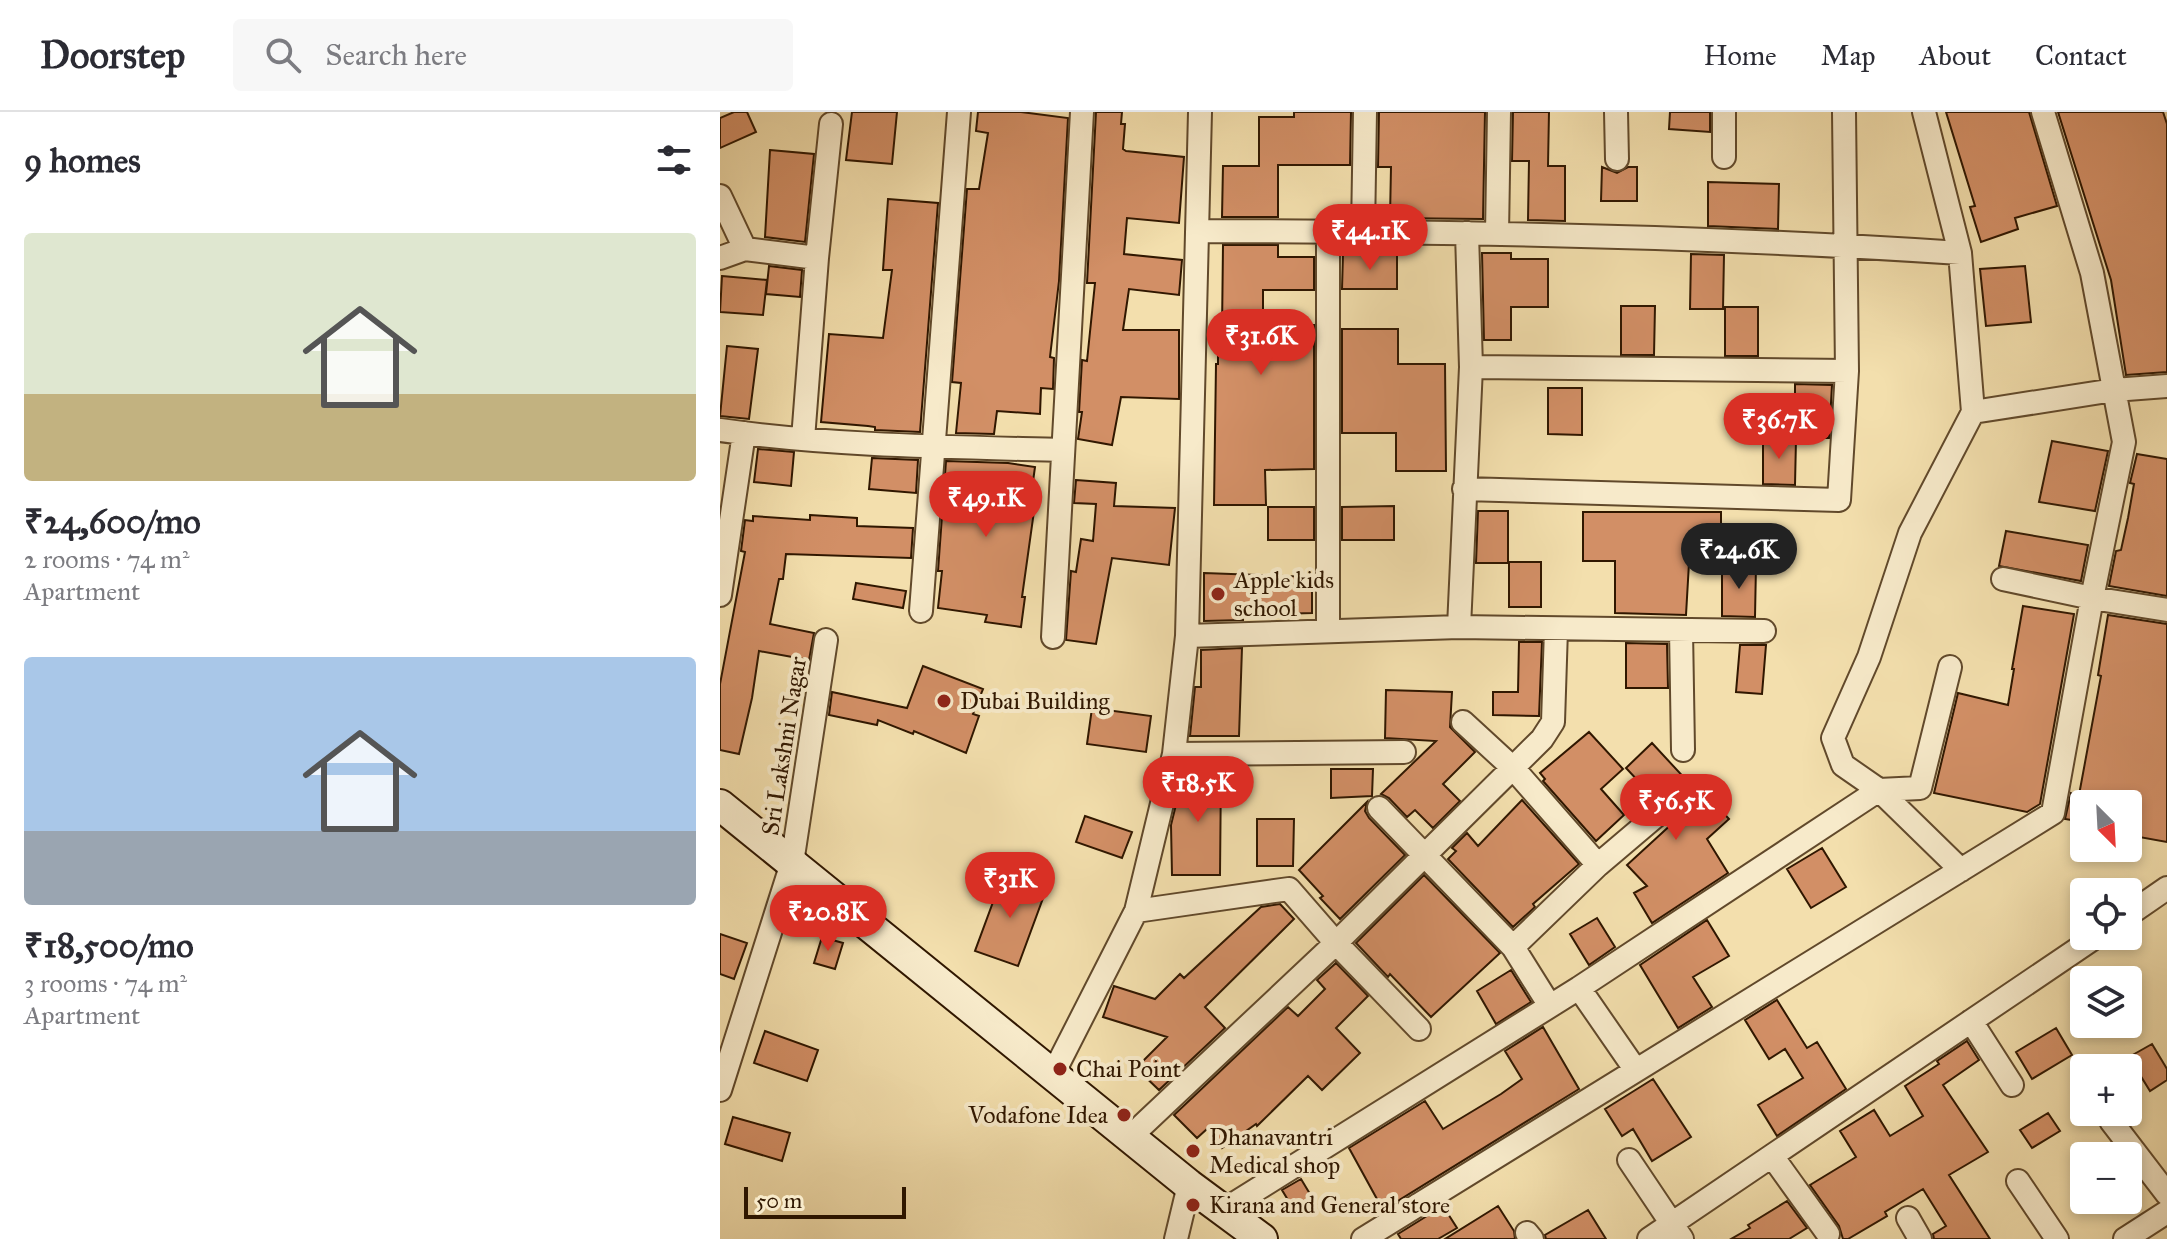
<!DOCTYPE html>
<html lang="en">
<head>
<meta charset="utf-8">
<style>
	:root { --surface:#fff; --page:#f7f7f7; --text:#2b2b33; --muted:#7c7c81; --line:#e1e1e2; --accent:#d93025 }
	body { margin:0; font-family:"IM FELL Great Primer",serif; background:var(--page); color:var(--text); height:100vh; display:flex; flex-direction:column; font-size:30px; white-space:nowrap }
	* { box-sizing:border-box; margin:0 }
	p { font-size:26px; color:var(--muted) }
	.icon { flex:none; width:44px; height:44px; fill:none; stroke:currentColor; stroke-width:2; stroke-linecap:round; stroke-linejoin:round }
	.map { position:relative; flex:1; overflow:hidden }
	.panel { display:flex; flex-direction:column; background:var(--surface); width:720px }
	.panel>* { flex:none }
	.needle { width:52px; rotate:156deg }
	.controls { position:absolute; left:1350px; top:678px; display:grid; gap:16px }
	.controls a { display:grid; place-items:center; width:72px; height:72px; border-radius:8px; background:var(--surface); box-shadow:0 4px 12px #0003; font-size:40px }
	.scale { position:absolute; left:24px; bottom:20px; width:162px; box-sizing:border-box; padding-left:8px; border:4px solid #301700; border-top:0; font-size:22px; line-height:28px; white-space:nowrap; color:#301700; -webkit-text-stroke:6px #f7eaca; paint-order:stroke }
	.price { position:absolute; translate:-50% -68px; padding:0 18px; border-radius:28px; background:var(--accent); color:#fff; font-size:26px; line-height:52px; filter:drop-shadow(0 2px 4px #0008) }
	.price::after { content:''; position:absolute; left:50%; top:48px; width:24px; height:18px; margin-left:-12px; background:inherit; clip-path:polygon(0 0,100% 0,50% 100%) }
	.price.on { background:#222; color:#fff }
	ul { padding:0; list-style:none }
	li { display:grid; align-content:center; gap:16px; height:424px; padding:0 24px }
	li span { display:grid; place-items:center; height:248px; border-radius:8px; color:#555 }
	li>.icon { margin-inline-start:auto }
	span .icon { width:144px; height:144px; fill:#fffc; stroke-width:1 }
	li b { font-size:34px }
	h2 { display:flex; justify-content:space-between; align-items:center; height:96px; padding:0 24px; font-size:34px }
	header { display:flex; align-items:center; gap:48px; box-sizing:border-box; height:112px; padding:0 40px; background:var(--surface); border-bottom:2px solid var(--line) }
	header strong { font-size:38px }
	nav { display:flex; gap:44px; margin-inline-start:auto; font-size:28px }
	.search { width:560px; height:72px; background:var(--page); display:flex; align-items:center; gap:20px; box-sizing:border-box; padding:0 28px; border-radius:8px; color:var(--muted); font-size:30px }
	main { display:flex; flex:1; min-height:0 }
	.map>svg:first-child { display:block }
	.building { fill:#d28f66; stroke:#301700; stroke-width:2 }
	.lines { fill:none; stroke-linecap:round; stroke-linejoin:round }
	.street-casing { stroke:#61492b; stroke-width:26 }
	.secondary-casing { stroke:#301700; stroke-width:34 }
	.street { stroke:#f7eaca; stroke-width:22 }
	.secondary { stroke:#f7eaca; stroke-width:30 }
	.poi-dot { fill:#8f2418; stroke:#f7eaca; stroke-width:3 }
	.labels { text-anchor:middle; stroke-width:8; stroke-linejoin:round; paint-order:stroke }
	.poi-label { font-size:24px; fill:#301700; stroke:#f7eaca; text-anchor:start }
	.street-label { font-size:24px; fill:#301700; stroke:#f7eaca }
</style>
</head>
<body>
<header>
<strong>Doorstep</strong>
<div class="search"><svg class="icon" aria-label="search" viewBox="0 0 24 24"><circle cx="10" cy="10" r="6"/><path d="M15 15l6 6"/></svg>Search here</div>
<nav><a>Home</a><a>Map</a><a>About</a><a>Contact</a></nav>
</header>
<main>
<section class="panel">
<h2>9 homes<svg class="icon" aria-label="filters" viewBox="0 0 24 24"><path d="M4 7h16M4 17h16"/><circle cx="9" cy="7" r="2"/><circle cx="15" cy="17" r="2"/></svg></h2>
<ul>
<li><span style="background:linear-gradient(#dfe7d0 65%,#c2b280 0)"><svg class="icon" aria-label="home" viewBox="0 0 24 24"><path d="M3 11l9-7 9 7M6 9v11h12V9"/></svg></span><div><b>₹24,600/mo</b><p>2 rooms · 74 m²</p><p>Apartment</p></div></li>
<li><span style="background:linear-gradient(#a9c7e8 70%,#9aa5b1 0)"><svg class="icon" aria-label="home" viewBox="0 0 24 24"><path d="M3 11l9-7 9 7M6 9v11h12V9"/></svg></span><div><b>₹18,500/mo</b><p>3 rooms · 74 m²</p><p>Apartment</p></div></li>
</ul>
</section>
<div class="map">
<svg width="1447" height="1127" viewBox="0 0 1447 1127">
	<rect width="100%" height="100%" fill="#f3dfad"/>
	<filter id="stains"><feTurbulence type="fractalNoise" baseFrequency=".0025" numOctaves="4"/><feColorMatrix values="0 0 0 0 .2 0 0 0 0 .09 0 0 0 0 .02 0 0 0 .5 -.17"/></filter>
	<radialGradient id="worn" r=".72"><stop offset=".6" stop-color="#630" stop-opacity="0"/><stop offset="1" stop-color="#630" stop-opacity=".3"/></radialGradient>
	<path class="building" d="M14 0H27L36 20 0 36V6Z
		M132 0H177L172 52 126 48Z
		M258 0H301L348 6 339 169 330 245 334 246 333 277 321 276 320 302 277 299 274 322 236 321 241 271 232 270 247 77H259L268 21 256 19Z
		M376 0H402L401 12H405L403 37 406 39 464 45 459 111 407 106 404 142 462 148 459 183 409 177 403 218H459V287L401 285 392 333 358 327 362 300H359L362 248 367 249 375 171H367Z
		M574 0H631L630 53H558V105H502L503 54H539V5H574Z
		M659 0H765L763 107 670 106 671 55H658Z
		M793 0H829L828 54H845V109L808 108 809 49H792Z
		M950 0H990V20L949 17Z
		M1226 0H1309L1337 94 1295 106 1298 117 1261 130 1250 95 1255 94Z
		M1338 0H1443L1447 12V260L1406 263 1391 168Z
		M50 38 94 42 85 130 45 125Z
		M882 55 897 61 908 55H917V89H881Z
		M988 70 1059 72 1058 117 988 114Z
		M168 87 218 91 200 320 155 318V315L148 314 101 310 109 222 163 226 172 158H163Z
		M503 133H558V145H594V178H543V214L594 213V357L545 358 546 393H494L496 252H498V218H502Z
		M762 141H791V147H828V195H791V228H764Z
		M623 142H677V177H622Z
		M971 142 1004 143 1003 197H970Z
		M49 154 82 158 80 185 46 182Z
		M1305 154 1311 210 1266 214 1260 157Z
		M2 164 47 168 43 203 0 200Z
		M901 194H935L934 243H901Z
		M1005 195H1038V244H1005Z
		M622 217H678V252H725L726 359H676V321H622Z
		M7 234 38 237 29 307 0 304Z
		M1075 272 1112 273 1109 326H1075Z
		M828 276H862V323L828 322Z
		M1043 326 1076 327 1075 373 1043 372Z
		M1332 329 1388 339 1375 399 1319 390Z
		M38 337 74 340 71 374 34 370Z
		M1417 342 1447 347V484L1389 474 1396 439 1401 438 1408 406 1414 372 1410 371Z
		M152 346 198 348 196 381 149 377Z
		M226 349 288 351 315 355 310 391 315 392 302 485H305L301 515 265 510 267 503 218 496 222 459H218Z
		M356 368 396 371 394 394 455 396 449 453 392 446 376 532 346 528 351 459 356 460 361 427 373 429 376 392 354 391Z
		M674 394V428H622V395Z
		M548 395H594V428H548Z
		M758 399H788V451H756Z
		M863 400H1001V451H969L966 503 895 501V449H863Z
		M90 403 137 406V414L193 416 191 446 66 442 63 467H59L50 512 94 521 89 548 39 539 32 586 19 642 0 638V572L25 440 21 439 25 408 33 409V404L90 408Z
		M1286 419 1368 433 1361 469 1279 454Z
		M789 450H821V495H789Z
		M1002 453H1036L1035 505 1002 504Z
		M484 461 592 465V501L523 503V508L484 509Z
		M136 471 186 479 183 496 133 487Z
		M1303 494 1354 502 1320 692 1307 700 1214 681 1238 581 1288 593 1294 557H1292Z
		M1388 503 1447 512V730L1408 723V692H1364V710L1345 707 1351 681 1359 683 1381 564 1378 563Z
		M799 530H822L819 604 773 603V580H798Z
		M906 531 947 532 948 576H906Z
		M1020 533H1046L1042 582 1016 580Z
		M522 536 519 624H470L475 575H481V538Z
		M203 554 263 577 253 602 259 604 246 641 194 619 193 622 158 608 157 613 109 603 112 580 187 596Z
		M666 578 732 580 730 615 755 640 723 672 740 689 713 716 695 698 687 705 669 686 661 682 716 629 665 626Z
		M372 596 431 604 426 640 367 632Z
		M869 620 903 657 881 677 904 703 876 729 823 669 825 667 820 661Z
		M932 631 981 684 985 681 1009 707 987 727 1008 761 932 811 914 781 927 774 907 753 955 709 954 707 970 691 971 684 967 676 955 672 935 687 906 656Z
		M465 656H501L500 763H452L451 713Z
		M611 657H653L652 684 611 686Z
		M802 688 859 752 813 792 815 795 793 815 728 747 736 739 732 736 747 721 758 734Z
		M647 690 645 699 649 706 685 743 620 807 600 786 603 784 579 758Z
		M365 704 412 720 402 746 356 730Z
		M537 707H574L573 754H537Z
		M1102 736 1126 775 1091 796 1067 757Z
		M283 763 326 778 298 854 255 839Z
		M704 763 780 841 711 905 670 862 668 865 636 831Z
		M560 792 574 807 485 895 505 916 439 978 416 956 447 925 383 905 394 874 435 887 460 862 464 866 541 795Z
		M877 806 895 835 869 853 850 822Z
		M987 808 1009 844 973 865 992 895 958 916 920 853Z
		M0 822 27 831 14 867 0 862Z
		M102 825 123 831 115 857 94 851Z
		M616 851 648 884 616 916 640 941 602 978 588 964 537 1014 536 1012 502 1036 488 1016 477 1026 454 1003 568 895 578 904 605 877 597 868Z
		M791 858 811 890 776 912 757 879Z
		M1057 888 1087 936 1097 930 1126 977 1057 1024 1038 993 1083 966 1065 937 1049 947 1025 908Z
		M823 915 859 977 663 1098 629 1036 705 989 723 1017 781 982 802 967 785 939Z
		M1336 916 1352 943 1312 967 1296 940Z
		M45 919 98 938 87 969 34 951Z
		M1247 929 1259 948 1223 973 1268 1040 1229 1063 1270 1127H1214L1213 1122 1226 1114 1203 1077 1165 1100 1167 1104 1128 1127H1123L1119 1114 1090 1073 1136 1045 1120 1019 1154 998 1170 1024 1203 1004 1185 974 1219 952 1217 949Z
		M1432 932 1447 957V968L1430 979 1409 945Z
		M933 967 971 1025 932 1049 913 1017 902 1024 885 997Z
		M1328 1001 1340 1019 1312 1036 1300 1018Z
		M13 1005 70 1021 62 1049 5 1032Z
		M581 1067 596 1092 577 1103 562 1078Z
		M1067 1089 1087 1116 1069 1127H1011L1030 1116 1028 1113Z
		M723 1094 737 1116 718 1127H681L678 1122Z
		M778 1094 794 1119 795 1127H725Z
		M868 1098 886 1127H826L825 1123Z"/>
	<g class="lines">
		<defs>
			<path id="street" d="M896 0 897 47
				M1004 45V0
				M0 84 25 137
				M477 119C731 119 986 124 1240 141
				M643 119 645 0
				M777 122 779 0
				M0 146 25 137 97 146
				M751 255 1127 259
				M1253 300 1394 278 1447 274
				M0 318C113 334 229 335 343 338
				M83 327 97 146 111 12
				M744 377 1119 388 1127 259 1124 0
				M1283 467 1372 486 1447 498
				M0 483 24 321
				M201 499 239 0
				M739 515 751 255 747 121
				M961 518 963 638
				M608 519V119
				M467 524 739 515 1044 519
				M333 525 362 0
				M743 610 793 656 878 753
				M454 642 684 640
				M1159 678 1200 676 1230 555
				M1159 678 1241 758
				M659 696 793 835 830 894
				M416 799 569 777 616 831 699 917
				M1408 803 1447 776
				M793 835 878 753 957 686
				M859 876 915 957
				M1251 909 1292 973
				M333 962 416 799 454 642 467 524 480 0
				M0 978 72 751 106 528
				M1391 1009 1447 1082
				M411 1024 616 831 822 627 833 610 836 517
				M1052 1044 1108 1122
				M909 1048 962 1127
				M1298 1069 1337 1127
				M504 1098 859 876 1159 678 1123 653 1113 626 1149 545 1190 421 1253 300 1240 141 1204 0
				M1188 1106 1200 1127
				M807 1121 812 1127
				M456 1127 469 1073
				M643 1127 1333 701 1372 486 1404 330 1372 161 1323 0
				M929 1127 1377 824
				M1405 1127 1447 1100"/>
			<path id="secondary" d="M0 693 469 1073 542 1127"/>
		</defs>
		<use href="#street" class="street-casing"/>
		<use href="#secondary" class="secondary-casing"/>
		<use href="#street" class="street"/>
		<use href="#secondary" class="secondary"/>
	</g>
	<g class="poi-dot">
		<circle cx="498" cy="482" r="8"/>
		<circle cx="224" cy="589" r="8"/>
		<circle cx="340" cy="957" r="8"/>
		<circle cx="404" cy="1003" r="8"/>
		<circle cx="473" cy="1039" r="8"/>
		<circle cx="473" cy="1093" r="8"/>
	</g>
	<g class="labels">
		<g class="poi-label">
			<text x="514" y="476">Apple kids<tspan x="514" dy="28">school</tspan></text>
			<text x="240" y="597">Dubai Building</text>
			<text x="356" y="965">Chai Point</text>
			<text x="388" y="1011" text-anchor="end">Vodafone Idea</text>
			<text x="489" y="1033">Dhanavantri<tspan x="489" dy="28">Medical shop</tspan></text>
			<text x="489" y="1101">Kirana and General store</text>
		</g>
		<g class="street-label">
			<text transform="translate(64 634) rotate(-81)" y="8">Sri Lakshni Nagar</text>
		</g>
	</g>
	<rect width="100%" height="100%" filter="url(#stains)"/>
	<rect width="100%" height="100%" fill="url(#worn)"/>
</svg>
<div class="controls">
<a><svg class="needle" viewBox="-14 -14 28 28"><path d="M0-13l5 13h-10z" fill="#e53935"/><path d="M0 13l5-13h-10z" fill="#7c7c81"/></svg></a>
<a><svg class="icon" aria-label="locate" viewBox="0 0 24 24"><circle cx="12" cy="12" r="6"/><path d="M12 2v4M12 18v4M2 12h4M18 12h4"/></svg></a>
<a><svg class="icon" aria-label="layers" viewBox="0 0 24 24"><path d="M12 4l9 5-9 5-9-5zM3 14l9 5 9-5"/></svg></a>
<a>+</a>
<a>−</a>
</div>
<div class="scale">50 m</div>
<b class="price" style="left:650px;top:160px">₹44.1K</b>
<b class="price" style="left:541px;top:265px">₹31.6K</b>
<b class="price" style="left:1059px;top:349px">₹36.7K</b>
<b class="price" style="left:266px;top:427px">₹49.1K</b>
<b class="price on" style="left:1019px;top:479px">₹24.6K</b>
<b class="price" style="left:478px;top:712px">₹18.5K</b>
<b class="price" style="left:956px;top:730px">₹56.5K</b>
<b class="price" style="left:290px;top:808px">₹31K</b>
<b class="price" style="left:108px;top:841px">₹20.8K</b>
</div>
</main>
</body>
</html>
